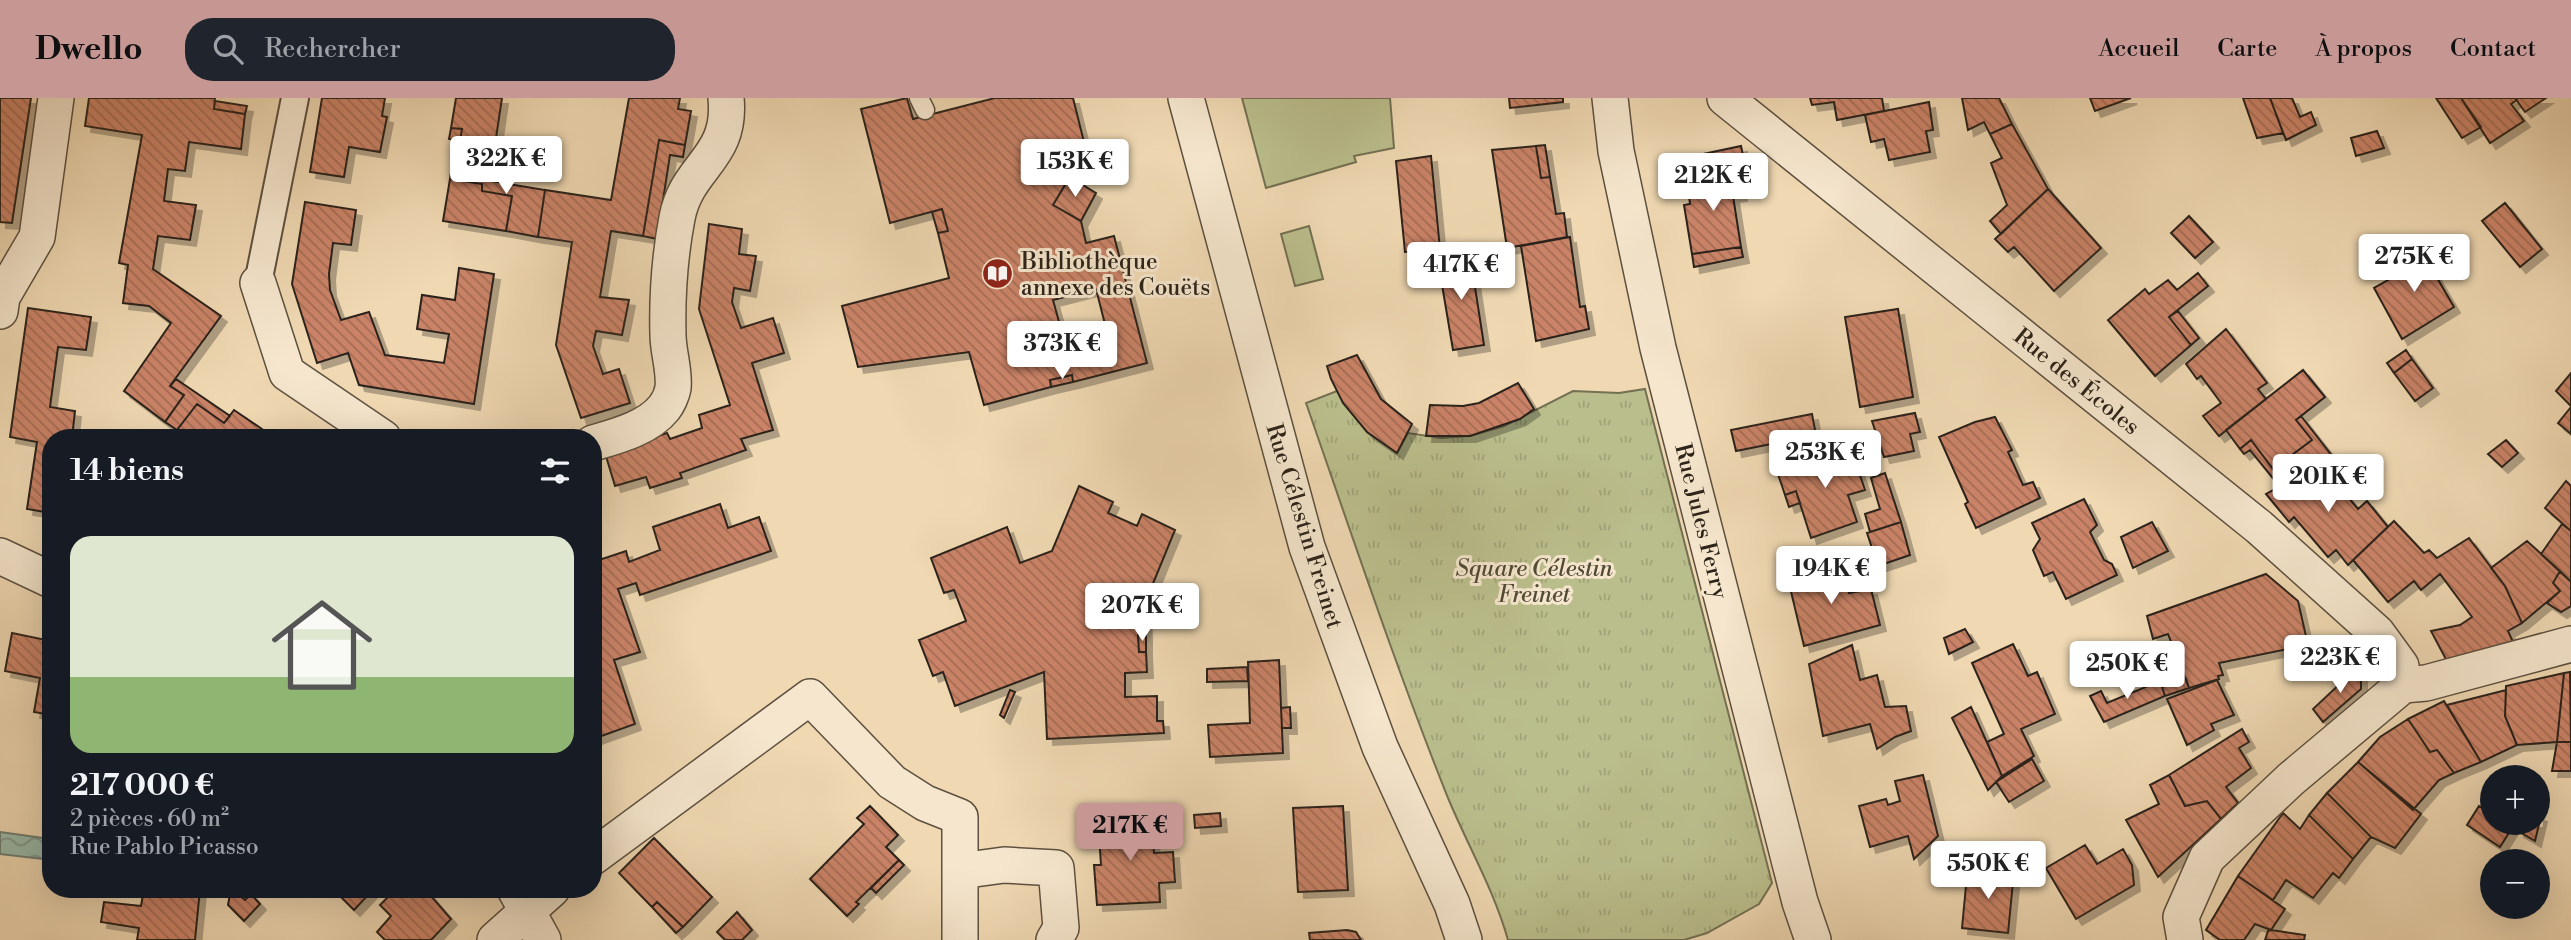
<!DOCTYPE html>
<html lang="fr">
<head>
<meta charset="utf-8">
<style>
	:root { --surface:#171b24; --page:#20242c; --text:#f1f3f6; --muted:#9ea1a6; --accent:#c59692 }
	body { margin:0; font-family:"Libre Bodoni",serif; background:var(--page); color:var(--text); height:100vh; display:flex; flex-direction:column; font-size:26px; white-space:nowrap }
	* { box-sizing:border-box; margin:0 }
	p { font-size:23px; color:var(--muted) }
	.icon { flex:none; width:38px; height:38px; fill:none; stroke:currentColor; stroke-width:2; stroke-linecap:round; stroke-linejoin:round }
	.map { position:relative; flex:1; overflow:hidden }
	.details { position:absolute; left:42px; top:331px; width:560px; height:469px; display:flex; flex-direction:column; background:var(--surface); border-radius:28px; box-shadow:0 7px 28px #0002 }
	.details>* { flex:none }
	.fabs { position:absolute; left:2480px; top:667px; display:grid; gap:14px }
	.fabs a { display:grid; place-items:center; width:70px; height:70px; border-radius:50%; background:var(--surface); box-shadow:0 7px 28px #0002; font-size:35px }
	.price { position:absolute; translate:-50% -60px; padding:0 16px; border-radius:7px; background:#fff; color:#222; font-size:23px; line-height:46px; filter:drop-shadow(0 2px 4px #0008) }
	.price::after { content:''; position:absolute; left:50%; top:42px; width:21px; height:16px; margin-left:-10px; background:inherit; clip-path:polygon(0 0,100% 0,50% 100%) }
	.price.selected { background:var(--accent); color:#111 }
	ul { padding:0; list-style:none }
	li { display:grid; align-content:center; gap:14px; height:371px; padding:0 28px }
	li span { display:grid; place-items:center; height:217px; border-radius:21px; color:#555 }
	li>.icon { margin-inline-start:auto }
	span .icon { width:126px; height:126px; fill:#fffc; stroke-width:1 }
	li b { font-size:30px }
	h2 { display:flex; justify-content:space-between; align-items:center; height:84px; padding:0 28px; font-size:30px }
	header { display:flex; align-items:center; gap:42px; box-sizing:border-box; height:98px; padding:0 35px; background:var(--accent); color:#111 }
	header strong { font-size:33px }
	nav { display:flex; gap:38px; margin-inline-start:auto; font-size:24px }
	.search { width:490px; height:63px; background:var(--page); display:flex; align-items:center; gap:18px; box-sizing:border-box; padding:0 24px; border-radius:28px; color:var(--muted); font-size:26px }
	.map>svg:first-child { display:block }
	.grass { fill:#babe8c; stroke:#737053; stroke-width:2 }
	.park { fill:url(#park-tufts); stroke:#737053; stroke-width:2 }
	.water { fill:url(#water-waves); stroke:#6e7e72; stroke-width:2 }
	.building { fill:url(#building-back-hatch); stroke:#2c231a; stroke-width:2; fill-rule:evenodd; filter:url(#shadow) }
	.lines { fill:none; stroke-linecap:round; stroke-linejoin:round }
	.service-casing { stroke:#5d5040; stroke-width:21 }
	.pedestrian-casing { stroke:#5d5040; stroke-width:30 }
	.minor-casing { stroke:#5d5040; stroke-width:38 }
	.service { stroke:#f5e6cd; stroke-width:18 }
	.pedestrian { stroke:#f5e6cd; stroke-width:26 }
	.minor { stroke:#f5e6cd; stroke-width:35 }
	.labels { text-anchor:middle; stroke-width:6; stroke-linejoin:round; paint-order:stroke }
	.poi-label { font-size:23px; fill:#2c231a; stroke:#f5e6cd; text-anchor:start }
	.street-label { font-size:23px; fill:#2c231a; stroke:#f5e6cd }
	.park-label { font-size:23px; font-style:italic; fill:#504a36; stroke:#f5e6cd }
</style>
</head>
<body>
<header>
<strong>Dwello</strong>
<div class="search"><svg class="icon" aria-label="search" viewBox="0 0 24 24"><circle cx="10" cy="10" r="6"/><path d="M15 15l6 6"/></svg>Rechercher</div>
<nav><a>Accueil</a><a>Carte</a><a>À propos</a><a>Contact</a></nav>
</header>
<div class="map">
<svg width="2571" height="842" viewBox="0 0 2571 842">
	<defs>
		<pattern id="park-tufts" width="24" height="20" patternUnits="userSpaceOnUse" patternTransform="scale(1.75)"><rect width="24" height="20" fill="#babe8c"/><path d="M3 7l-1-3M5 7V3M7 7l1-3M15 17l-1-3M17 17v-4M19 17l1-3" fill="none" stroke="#a0a378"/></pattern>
		<pattern id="water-waves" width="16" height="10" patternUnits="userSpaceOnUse" patternTransform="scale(1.75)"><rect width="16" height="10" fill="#9abaac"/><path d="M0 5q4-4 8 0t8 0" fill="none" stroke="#7e978b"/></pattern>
		<pattern id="building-back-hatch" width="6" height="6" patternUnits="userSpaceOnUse" patternTransform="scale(1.75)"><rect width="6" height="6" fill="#ca8367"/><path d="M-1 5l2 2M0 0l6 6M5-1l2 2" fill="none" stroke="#a46b54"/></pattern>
		<filter id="shadow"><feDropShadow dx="6" dy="6" stdDeviation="0" flood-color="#0004"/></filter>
	</defs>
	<rect width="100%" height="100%" fill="#efd8b2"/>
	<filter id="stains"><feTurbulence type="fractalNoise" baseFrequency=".00286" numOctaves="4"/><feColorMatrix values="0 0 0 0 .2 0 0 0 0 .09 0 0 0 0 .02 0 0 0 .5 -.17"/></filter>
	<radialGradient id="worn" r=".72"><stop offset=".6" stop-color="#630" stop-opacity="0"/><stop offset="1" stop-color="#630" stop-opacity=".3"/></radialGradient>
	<path class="grass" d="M1242 0H1390L1394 50 1354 58 1356 64 1266 90Z
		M1309 128 1323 181 1295 188 1281 136Z"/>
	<path class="park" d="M1645 291 1772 785 1759 806 1707 835 1684 842H1508C1494 792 1468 748 1448 700 1396 570 1352 437 1306 305L1337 293 1367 334 1397 355 1408 335 1441 340 1470 338 1504 328 1573 293 1619 295Z"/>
	<path class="water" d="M0 734 51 741V762L0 756Z"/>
	<path class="building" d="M0 0H31L12 125 0 124Z
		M89 0H215L214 11 245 16 241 51 189 44 185 73 168 71 164 103 196 107 190 142 158 138 153 171 221 218 170 288 184 297 165 324 124 293 171 225 149 208 123 205 128 167 119 165 142 37 85 28Z
		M322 0H385L382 18 387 19 380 54 349 49 344 79 310 74Z
		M456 0H502L492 67 457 62 462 31 451 30Z
		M629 0H680L678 11 691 13 685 47 659 42 643 138 611 133 600 199 629 202 622 237 596 233 593 248 603 276 619 271 630 305 581 320 556 247 572 144 538 139 545 92 611 102Z
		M907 0 913 21 995 0H1073L1086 52 1053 107 1081 123 1086 145 1114 138 1147 265 1073 284 1072 277 1059 280 1050 282 1051 289 984 307 969 254 858 269 842 208 949 180 938 135 948 133 942 111 890 125 861 11ZM1096 191 1108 238 1066 249 1053 202Z
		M1509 0H1563V4L1510 10Z
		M1810 0H1882L1884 13 1837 22 1834 4 1812 7Z
		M1962 0H1999L2012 26 1990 36 1984 24 1968 32Z
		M2090 0H2131L2095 13Z
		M2243 0H2270L2283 35 2257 40Z
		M2270 0H2292L2300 19 2311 14 2316 27 2286 42Z
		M2436 0H2461L2481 29 2462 40Z
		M2461 0H2515L2517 2 2511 6 2524 23 2490 45Z
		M2515 0H2546L2525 14Z
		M215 3 247 8 245 16 214 11Z
		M1929 4 1933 32 1926 33 1930 54 1889 62 1884 41 1871 44 1865 17Z
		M2012 26 2048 91 2001 136 1990 123 2007 107 1991 65 2002 60 1990 36Z
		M451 30 462 31 460 43 449 41Z
		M2377 33 2384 50 2356 58 2351 40Z
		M659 42 685 47 683 59 670 57 657 141 643 138Z
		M1545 47 1550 79 1541 80 1536 48Z
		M1536 48 1541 80 1550 79 1556 116 1564 115 1567 139 1507 150 1492 52Z
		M1741 48 1746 71 1707 78 1703 56Z
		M1431 58 1440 151 1405 154 1396 63Z
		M453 61 493 68 491 83 545 92 538 139 506 133 512 98 482 93V86L450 81Z
		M1736 73 1741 97 1733 98 1741 149 1692 156 1684 107 1690 106 1687 82Z
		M1070 79 1096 95 1081 123 1053 107Z
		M450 81 482 86V93L512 98 506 133 443 123Z
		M2048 91 2101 150 2054 193 2014 149 2008 154 1995 141Z
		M305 104 356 112 351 147 333 145 329 176 330 192 341 222 369 214 385 257 444 265 449 236 417 231 422 197 455 202 459 170 494 176 474 306 359 287 348 255 317 265 292 186Z
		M2505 105 2542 151 2520 169 2482 123Z
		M942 111 948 133 938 135 932 114Z
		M2189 118 2213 144 2195 160 2171 135Z
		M709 126 742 131 739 156 756 158 750 193 734 190 732 204 741 230 773 220 784 255 752 265 773 332 741 341 746 352 680 375 682 380 650 390 646 379 615 388 605 355 667 335 670 341 702 330 699 317 730 307 699 211Z
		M1570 139 1580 209 1585 208 1589 231 1536 243 1521 148Z
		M2415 142 2454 209 2402 241 2374 190 2413 168 2402 149Z
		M1741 149 1743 159 1694 169 1692 156Z
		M1470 157 1484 247 1453 252 1438 163Z
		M2198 175 2208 188 2169 219 2191 247 2155 278 2108 222 2145 191 2149 196 2168 182 2177 192Z
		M28 210 91 219 86 252 58 249 50 309 75 313 72 340H51V415L27 411 37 344 10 339Z
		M1898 211 1913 299 1860 309 1845 219Z
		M2178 213 2199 240 2191 247 2169 219Z
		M2226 231 2267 285 2258 291 2266 301 2219 338 2203 318 2221 305 2201 278 2197 281 2186 266Z
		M2406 252 2412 261 2394 275 2387 265Z
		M1357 257 1381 301 1412 326 1397 355 1367 334 1343 305 1331 281 1327 268Z
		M2412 261 2433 290 2415 303 2394 275Z
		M2303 272 2325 299 2296 322 2312 342 2273 371 2251 342 2240 351 2226 332Z
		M2571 275V308L2556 293Z
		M1072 277 1073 284 1051 289 1050 282Z
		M176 281 230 318 224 325 197 306 177 332 165 324 184 297 170 288Z
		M1518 285 1534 311 1520 321 1470 338H1426L1430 307 1463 308 1479 305Z
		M197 306 224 325 234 312 262 331 257 340H188L177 332Z
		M2571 309V336L2558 325Z
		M1915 315 1920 334 1910 336 1914 353 1884 359 1872 323Z
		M1812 316 1816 337 1736 353 1731 332Z
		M2301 318 2333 359 2280 389 2250 352 2244 356 2240 351 2251 342 2273 371 2312 342 2296 322Z
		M1995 319 2012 352 2008 354 2023 387 2033 384 2040 400 1976 430 1965 406 1968 404 1939 339 1975 324Z
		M2506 342 2518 355 2502 369 2488 356Z
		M1851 350 1865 392 1848 397 1857 424 1811 440 1796 393 1785 397 1777 373Z
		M2320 366 2358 411 2367 403 2388 429 2348 467 2336 452 2328 459 2294 419 2289 424 2266 396Z
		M1885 375 1901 424 1870 434 1865 416 1880 411 1871 380Z
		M2566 383 2571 388V433L2545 410Z
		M1079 388 1113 404 1108 415 1137 428 1142 416 1175 432 1145 505 1146 537H1138L1139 554 1146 553 1147 574 1125 575V599L1157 598V623H1163L1164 635 1047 641 1044 574 955 608 943 574 933 578 919 542 966 523 954 492 944 495 931 460 1007 429 1020 465 1052 453Z
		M1796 393 1800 405 1789 409 1785 397Z
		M2084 401 2097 427 2090 434 2104 462 2112 466 2117 477 2066 501 2053 474 2044 478 2033 452 2040 441 2032 425Z
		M720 406 728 430 759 419 771 453 640 497 636 485 618 491 640 554 614 562 635 626 593 641V464L626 453 629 464 660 452 653 429Z
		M2394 423 2424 455 2429 452 2437 460 2469 440 2505 488 2522 525 2508 533 2513 544 2449 567 2431 533 2460 527 2472 519 2440 476 2421 492 2414 483 2388 504 2353 462Z
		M1901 424 1910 457 1878 468 1867 435Z
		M2152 424 2168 453 2133 470 2121 439Z
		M2562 426 2571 433V484L2541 456Z
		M2527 443 2560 473 2553 485 2560 493 2522 525 2505 488 2491 470Z
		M1841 468 1849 495 1871 491 1880 527 1804 548 1788 481Z
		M2560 473 2571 484V508L2561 514 2547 505 2560 493 2553 485Z
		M2266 476 2298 503 2308 547 2219 565 2223 577 2218 578 2219 581 2189 590 2168 536 2153 541 2147 518Z
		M1965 531 1973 544 1949 556 1944 540Z
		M12 535 51 543V617L34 614 40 580 5 573Z
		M1138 537H1146V553L1139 554Z
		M2013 546 2028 578 2037 574 2055 616 2021 631 2034 658 2002 678 1987 644 2004 636 1972 565Z
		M1852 547 1860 582 1877 577 1885 609 1906 608 1911 633 1895 639 1877 651 1870 626 1823 638 1809 566Z
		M1279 562 1283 655 1210 659 1208 627 1250 625 1248 564Z
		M2361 566V591L2323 624 2313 611Z
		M1247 569 1248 583 1207 584V571Z
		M2570 574 2571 644H2557L2564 575Z
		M2564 575 2557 644 2517 647 2505 618 2506 588Z
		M2186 581 2189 590 2165 598 2162 589Z
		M2217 582 2234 617 2211 626 2214 632 2187 647 2167 601Z
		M2160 583 2165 598 2104 624 2090 598 2101 593 2107 605Z
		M1010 592 1015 594 1004 620 1000 617Z
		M2506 592 2505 618 2517 647 2481 664 2447 607Z
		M2444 603 2481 664 2454 675 2437 652 2430 654 2408 621Z
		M1290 609 1291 630H1282L1281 610Z
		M1971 609 2002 678 1988 692 1952 620Z
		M2408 621 2430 654 2437 652 2454 675 2439 682 2413 712 2358 664 2380 639Z
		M2242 631 2249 644 2239 650 2251 670 2226 689 2238 705 2221 721 2207 703 2185 708 2169 677Z
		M2557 644H2571V673H2552Z
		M2032 661 2044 683 2009 704 1996 684Z
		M2358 664 2421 716 2395 750 2371 739 2327 695Z
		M1923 677 1938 738 1914 761 1908 738 1870 749 1859 708 1886 701 1888 707 1900 703 1895 683Z
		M2169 677 2185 708 2207 703 2221 721 2158 779 2126 722 2159 706 2150 687Z
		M2327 695 2371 739 2353 761 2309 717Z
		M870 708 898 737 886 749 899 762 856 804 859 806 847 818 810 781 864 726 857 720Z
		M1343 708 1348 792 1298 794 1293 710Z
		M2479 708 2492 717V724H2504L2512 730 2500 749 2467 727Z
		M1220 715 1221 728 1195 730 1194 717Z
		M2283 715 2300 731 2309 717 2353 761 2339 780 2333 775 2313 800 2286 782 2273 802 2238 778Z
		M2538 717 2541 718 2535 743 2518 733 2520 724H2538Z
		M1151 719 1154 755 1173 754 1175 784 1159 785 1160 804 1097 807 1094 767H1101L1098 722Z
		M654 740 712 799 683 829 657 804 652 809 619 775Z
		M2085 747 2097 766 2123 751 2132 767 2134 787 2076 821 2046 770Z
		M899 762 904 767 876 795 871 790Z
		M1984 767 2009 771 2008 783 2013 784 2008 835 1962 830 1967 777 1983 779Z
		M2238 778 2285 811 2271 832 2255 826 2244 842H2220L2206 832Z
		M144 791H200L195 842H137L139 830 101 824 104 804 141 808Z
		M231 791 245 802 251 796 260 806 244 823 228 807Z
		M333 791H369L371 794 354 812Z
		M396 791H425L451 821 431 842H385L377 834 391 818 380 807Z
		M657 804 683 829 676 835 652 809Z
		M737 814 752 832 742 842H725L717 834Z
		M1347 832 1356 834 1361 842H1310L1309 835Z
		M2268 833 2271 832 2305 837 2304 842H2265Z"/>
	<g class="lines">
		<defs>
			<path id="service" d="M919 0 925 12"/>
			<path id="pedestrian" d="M258 185 295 0"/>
			<path id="minor" d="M1186 0 1307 449 1380 649 1452 806 1464 842
				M1610 0 1616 53 1658 250 1800 804 1813 842
				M1725 0 2259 429 2377 535 2401 568 2403 587
				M258 185 287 275 383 340
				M0 213 2 199 37 139 56 0
				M593 345C617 338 648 330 664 310 668 305 672 296 673 290 675 273 668 254 668 237 667 199 670 157 677 120 687 67 732 61 726 0
				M0 458 51 482
				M2403 587 2426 585 2571 546
				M593 759 810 599 892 684 925 705 960 719V842
				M960 773 1004 767 1056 770 1061 830 1054 842
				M515 791 543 842
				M495 842 552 791
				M2185 842 2181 819 2207 760 2291 681 2403 587"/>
		</defs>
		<use href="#service" class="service-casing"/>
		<use href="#pedestrian" class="pedestrian-casing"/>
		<use href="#minor" class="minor-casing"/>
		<use href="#service" class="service"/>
		<use href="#pedestrian" class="pedestrian"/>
		<use href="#minor" class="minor"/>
	</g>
	<defs>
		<symbol id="library-disc" viewBox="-11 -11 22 22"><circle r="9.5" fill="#8f2418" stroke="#f5e6cd"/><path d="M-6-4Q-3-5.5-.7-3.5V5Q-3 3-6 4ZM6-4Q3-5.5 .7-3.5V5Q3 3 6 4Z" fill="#fff"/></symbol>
	</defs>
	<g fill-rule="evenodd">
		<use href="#library-disc" x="980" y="158" width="35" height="35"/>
	</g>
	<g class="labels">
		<g class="poi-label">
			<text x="1021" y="171">Bibliothèque<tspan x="1021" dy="26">annexe des Couëts</tspan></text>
		</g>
		<g class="street-label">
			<text transform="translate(2077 283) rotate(39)" y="8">Rue des Écoles</text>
			<text transform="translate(1702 423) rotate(76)" y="8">Rue Jules Ferry</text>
			<text transform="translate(1305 428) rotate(73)" y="8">Rue Célestin Freinet</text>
		</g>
		<g class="park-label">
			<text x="1534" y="478">Square Célestin<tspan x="1534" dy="26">Freinet</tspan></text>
		</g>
	</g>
	<rect width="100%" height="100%" filter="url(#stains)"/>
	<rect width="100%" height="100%" fill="url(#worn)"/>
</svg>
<div class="fabs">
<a>+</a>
<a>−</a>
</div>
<b class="price" style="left:506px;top:98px">322K €</b>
<b class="price" style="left:1075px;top:101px">153K €</b>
<b class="price" style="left:1713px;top:115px">212K €</b>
<b class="price" style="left:2414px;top:196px">275K €</b>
<b class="price" style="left:1461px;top:204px">417K €</b>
<b class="price" style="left:1062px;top:283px">373K €</b>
<b class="price" style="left:1825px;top:392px">253K €</b>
<b class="price" style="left:2328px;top:416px">201K €</b>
<b class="price" style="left:1831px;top:508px">194K €</b>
<b class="price" style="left:1142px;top:545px">207K €</b>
<b class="price" style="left:2340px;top:597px">223K €</b>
<b class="price" style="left:2127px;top:603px">250K €</b>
<b class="price selected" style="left:1130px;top:765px">217K €</b>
<b class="price" style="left:1988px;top:803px">550K €</b>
<section class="details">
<h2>14 biens<svg class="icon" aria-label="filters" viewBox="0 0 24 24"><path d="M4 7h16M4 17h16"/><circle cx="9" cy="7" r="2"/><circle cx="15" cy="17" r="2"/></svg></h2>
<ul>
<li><span style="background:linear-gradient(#dfe7d0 65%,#8fb573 0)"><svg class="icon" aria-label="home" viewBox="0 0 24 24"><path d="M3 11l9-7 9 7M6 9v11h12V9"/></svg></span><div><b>217 000 €</b><p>2 pièces · 60 m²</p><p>Rue Pablo Picasso</p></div></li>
</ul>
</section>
</div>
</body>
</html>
